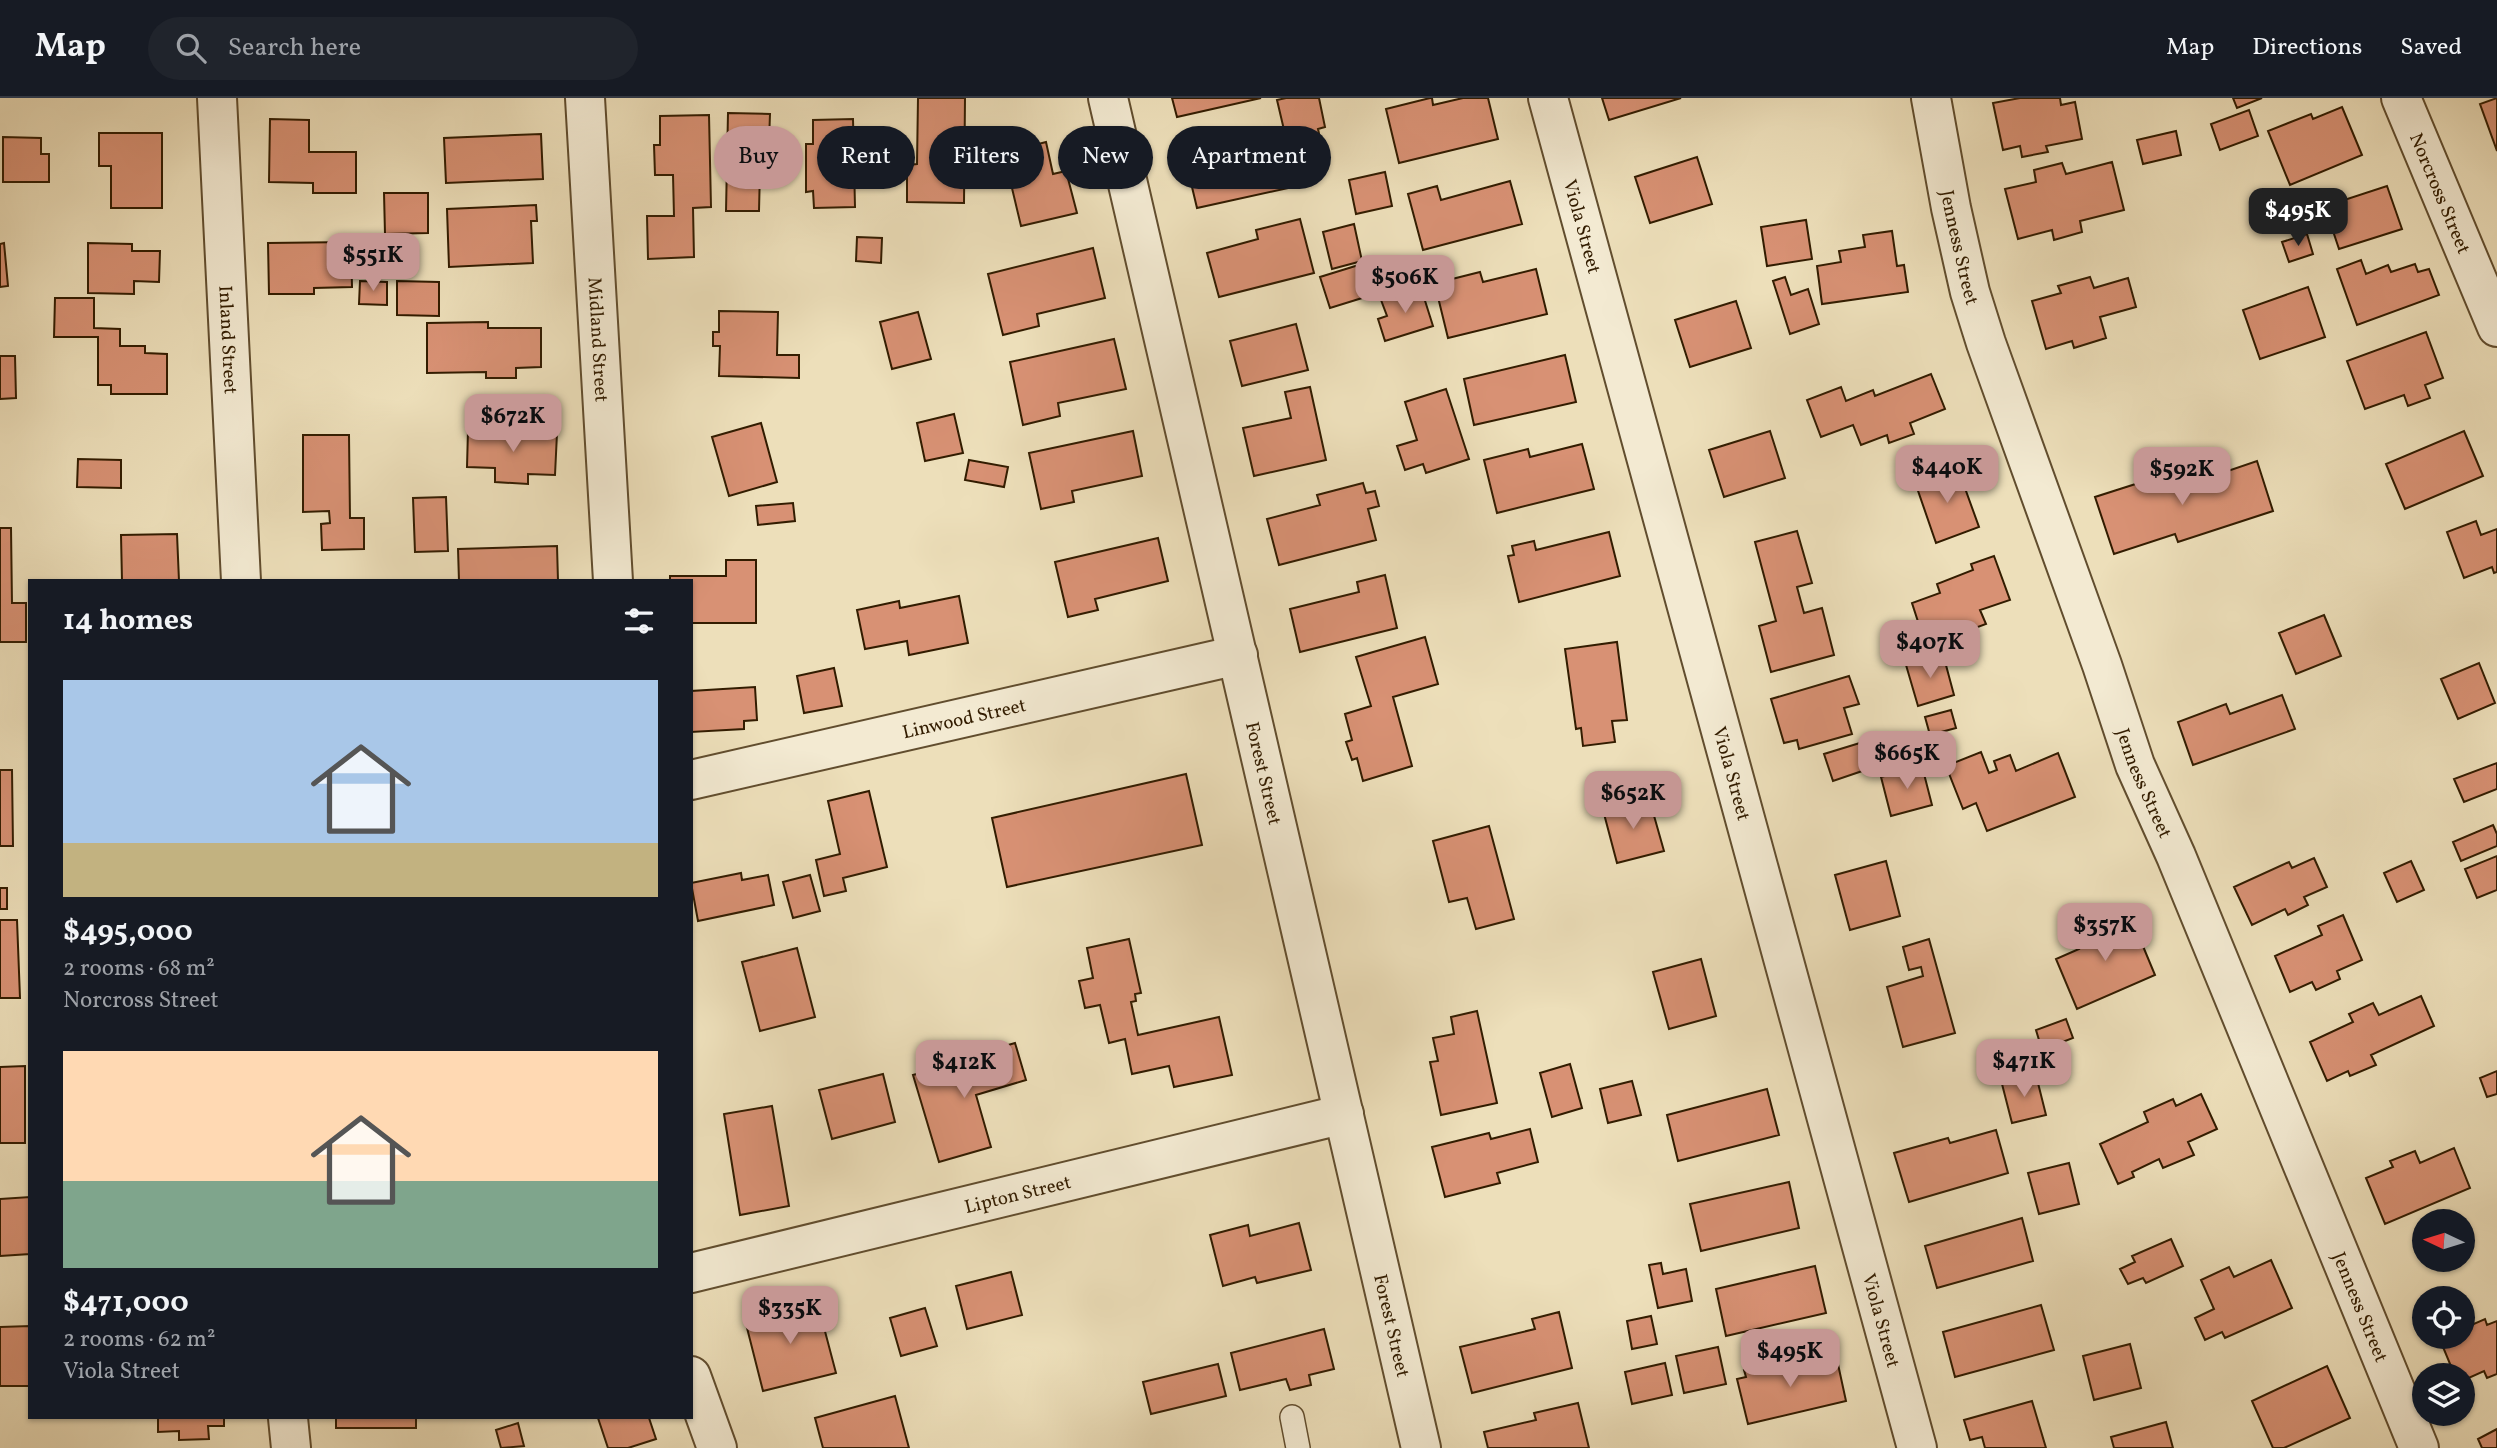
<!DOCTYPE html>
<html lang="en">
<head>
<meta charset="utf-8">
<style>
	:root { --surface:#171b24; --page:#20242c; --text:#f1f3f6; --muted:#9ea1a6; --line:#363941; --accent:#c59692 }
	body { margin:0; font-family:Vollkorn,serif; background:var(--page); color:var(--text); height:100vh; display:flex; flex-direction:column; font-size:26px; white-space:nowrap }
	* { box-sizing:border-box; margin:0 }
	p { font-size:23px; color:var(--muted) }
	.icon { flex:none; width:38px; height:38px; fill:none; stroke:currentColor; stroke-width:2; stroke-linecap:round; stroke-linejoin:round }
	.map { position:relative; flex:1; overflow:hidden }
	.panel { position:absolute; left:28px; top:481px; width:665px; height:840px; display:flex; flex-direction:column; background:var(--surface); border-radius:0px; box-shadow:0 2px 5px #0004 }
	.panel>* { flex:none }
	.banner { position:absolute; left:714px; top:28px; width:665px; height:63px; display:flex; gap:14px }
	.needle { width:46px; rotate:274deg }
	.controls { position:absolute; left:2412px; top:1111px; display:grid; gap:14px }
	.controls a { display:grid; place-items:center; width:63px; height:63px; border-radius:50%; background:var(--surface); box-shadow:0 2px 5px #0004; font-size:35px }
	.price { position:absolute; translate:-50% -60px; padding:0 16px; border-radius:14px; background:var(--accent); color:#111; font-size:23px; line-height:46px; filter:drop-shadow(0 2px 4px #0008) }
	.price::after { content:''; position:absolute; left:50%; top:42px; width:21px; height:16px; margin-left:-10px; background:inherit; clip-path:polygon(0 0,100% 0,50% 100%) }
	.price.current { background:#222; color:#fff }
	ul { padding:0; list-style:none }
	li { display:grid; align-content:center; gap:14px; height:371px; padding:0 35px }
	li span { display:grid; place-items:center; height:217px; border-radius:0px; color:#555 }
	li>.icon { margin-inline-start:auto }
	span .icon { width:126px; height:126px; fill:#fffc; stroke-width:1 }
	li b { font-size:30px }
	h2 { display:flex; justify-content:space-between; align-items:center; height:84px; padding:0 35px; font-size:30px }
	.tag { padding:0 24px; border-radius:32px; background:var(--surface); box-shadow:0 2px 5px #0004; font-size:24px; line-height:63px }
	.tag.current { background:var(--accent); color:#111 }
	header { display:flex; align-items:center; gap:42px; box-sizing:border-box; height:98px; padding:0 35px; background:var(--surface); border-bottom:2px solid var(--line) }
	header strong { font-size:33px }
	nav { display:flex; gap:38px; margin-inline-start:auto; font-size:24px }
	.search { width:490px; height:63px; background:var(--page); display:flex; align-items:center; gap:18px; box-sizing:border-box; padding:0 24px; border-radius:38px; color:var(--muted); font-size:26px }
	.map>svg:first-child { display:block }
	.building { fill:#d89174; stroke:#321c00; stroke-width:2 }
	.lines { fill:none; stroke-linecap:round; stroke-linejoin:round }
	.service-casing { stroke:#614d2e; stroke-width:26 }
	.minor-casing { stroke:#614d2e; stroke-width:42 }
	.service { stroke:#f3ead2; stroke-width:23 }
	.minor { stroke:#f3ead2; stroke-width:38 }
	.labels { text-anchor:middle; stroke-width:5; stroke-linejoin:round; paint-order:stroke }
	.street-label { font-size:19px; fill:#321c00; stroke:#f3ead2 }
</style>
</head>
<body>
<header>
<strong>Map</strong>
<div class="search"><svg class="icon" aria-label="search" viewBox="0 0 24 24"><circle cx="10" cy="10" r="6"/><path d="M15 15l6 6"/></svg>Search here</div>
<nav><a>Map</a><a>Directions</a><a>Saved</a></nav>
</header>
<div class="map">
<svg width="2497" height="1350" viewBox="0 0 2497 1350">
	<rect width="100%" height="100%" fill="#eddfba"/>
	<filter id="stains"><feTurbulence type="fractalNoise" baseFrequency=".00286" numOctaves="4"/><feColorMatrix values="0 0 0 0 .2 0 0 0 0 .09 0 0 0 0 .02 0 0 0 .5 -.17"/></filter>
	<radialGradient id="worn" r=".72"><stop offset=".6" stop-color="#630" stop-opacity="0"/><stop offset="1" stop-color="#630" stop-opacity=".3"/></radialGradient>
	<path class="building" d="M918 0H965L964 105 907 104V67L917 66Z
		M1172 0H1261L1177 19Z
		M1286 0H1319L1325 29 1318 31 1325 63 1290 72 1293 89 1197 110 1187 68 1258 53 1256 43 1285 36 1277 2Z
		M1430 0H1432L1433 7 1463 0H1488L1498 41 1399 65 1386 11Z
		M1602 0H1681L1609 22Z
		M2020 0H2060L2061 7 2075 4 2082 41 2046 48 2048 54 2022 59 2020 48 2003 52 1993 5Z
		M2233 0H2262L2237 10Z
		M2497 0V53L2480 6Z
		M2342 9 2362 57 2290 87 2268 33 2311 16 2313 21Z
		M2249 12 2258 38 2220 52 2211 26Z
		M728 15 770 16 768 72H760L759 113H726Z
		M709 17 711 109 693 110 694 159 648 161 647 118H674L673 77H655L654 47H660V18Z
		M270 21 309 22V54H356V95H313V85L269 84Z
		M853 21 855 109 814 110 813 93 806 94V46H813V22Z
		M2176 33 2181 57 2143 66 2137 42Z
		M99 35H162V110H111V68H99Z
		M541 36 543 81 446 85 444 40Z
		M3 39 41 40V56H49V84H3Z
		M1046 44 1053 76 1066 73 1077 115 1021 128 1011 86 1019 84 1011 53Z
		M1697 59 1712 106 1650 125 1635 79Z
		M2112 64 2124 112 2080 123 2082 134 2054 142 2052 132 2018 141 2005 91 2036 84 2034 72 2062 65 2066 76Z
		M1385 74 1392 108 1356 116 1349 82Z
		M1510 83 1522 126 1423 152 1408 96 1437 88 1441 102Z
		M2387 88 2402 131 2339 151 2331 127 2316 132 2305 99 2322 93 2326 108Z
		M384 95H428V135L385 136Z
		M536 107 537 123H531L533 165 449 169 447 111Z
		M1300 121 1314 175 1219 199 1207 155 1258 141 1256 132Z
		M1806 122 1812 161 1767 168 1761 129Z
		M1354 126 1362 163 1332 171 1323 134Z
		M1892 133 1897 168 1904 167 1908 194 1822 206 1817 168 1841 164 1839 153 1865 149 1863 137Z
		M2307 136 2313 156 2289 164 2282 144Z
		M857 139 882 140 881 165 856 163Z
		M351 144 352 189 314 190V196H269L268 145Z
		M4 145 8 188 0 189V146Z
		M88 145 132 146V153H160L159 184 134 183V196L88 195Z
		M1093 150 1105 200 1037 216 1039 228 1003 237 988 176Z
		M2361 162 2366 176 2388 167 2391 174 2415 166 2418 174 2429 171 2439 197 2357 227 2337 171Z
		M1365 165 1375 196 1330 210 1320 179Z
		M1536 171 1547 216 1448 240 1437 195 1446 193 1444 183 1480 174 1483 184Z
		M1785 179 1791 197 1808 191 1819 226 1790 236 1773 183Z
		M2090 179 2094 190 2128 180 2136 209 2100 219 2106 240 2074 250 2072 243 2046 251 2032 203 2061 195 2058 188Z
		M360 183 387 184V207L359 206Z
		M397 183 439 184V218L397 217Z
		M2308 189 2325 239 2260 261 2243 212Z
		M1421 190 1433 228 1385 243 1378 221 1387 218 1381 202Z
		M55 200H94V230L120 231V248H145V255L167 256V296H111V287H98V239H54Z
		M1736 203 1751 250 1690 269 1675 222Z
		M719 213 778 214 777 257H799V280L719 278 720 248H713V234H719Z
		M918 214 931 261 892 271 880 224Z
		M488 224V230H541V269L516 270V280H486V274L427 275V225Z
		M1296 226 1308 272 1242 288 1230 243Z
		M2426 234 2443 280 2425 287 2430 300 2408 308 2404 297 2365 311 2347 263Z
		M1114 241 1126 291 1058 305 1060 318 1023 327 1010 264Z
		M1565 257 1576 304 1474 327 1464 281Z
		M0 258H15L16 300 0 301Z
		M1931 276 1945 311 1910 325 1914 336 1889 345 1887 337 1861 347 1853 327 1821 339 1807 302 1841 289 1846 303 1873 292 1875 298Z
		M1310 289 1326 362 1254 378 1243 330 1291 320 1285 294Z
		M1446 291 1469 361 1426 375 1423 366 1405 372 1397 348 1417 342 1405 304Z
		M954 316 963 355 925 363 917 325Z
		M761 325 777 384 729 398 712 339Z
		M468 332 557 335 555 377 528 376V386L495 384V370L467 369Z
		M1133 333 1142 378 1072 393 1074 404 1041 411 1029 355Z
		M1770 333 1785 380 1724 399 1709 352Z
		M2464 333 2483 378 2405 411 2386 366Z
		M303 337H349L350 420H364V451L322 452 321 426 330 425 329 413 303 414Z
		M1582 346 1594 391 1497 415 1484 362 1528 351 1530 359Z
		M78 361 121 362V390L77 389Z
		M969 362 1008 369 1004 389 965 382Z
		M2257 363 2273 413 2178 444 2175 436 2114 456 2095 399 2173 374 2178 390Z
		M1957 368 1979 429 1936 445 1915 384Z
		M1363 385 1366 395 1375 393 1379 408 1368 411 1376 442 1279 467 1267 421 1320 407 1317 397Z
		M446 399 448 453 415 454 413 400Z
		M793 405 795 423 758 427 756 408Z
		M2476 423 2481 437 2497 431V474L2494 475 2492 469 2464 480 2447 434Z
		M0 430H11L12 505H26V544H0Z
		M1797 433 1812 485 1797 489 1804 515 1822 510 1834 557 1771 574 1759 528 1776 523 1755 444Z
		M1609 434 1620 478 1519 504 1508 458 1514 457 1512 448 1534 443 1536 452Z
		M177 436 179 483H122L121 437Z
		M1158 440 1168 483 1095 501 1098 512 1068 519 1055 464Z
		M557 448 558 483H459L458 451Z
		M1994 458 2010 502 1980 512 1986 526 1959 536 1955 524 1922 536 1912 505 1940 495 1937 486 1973 472 1971 466Z
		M726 462H756V525H691V483H670V478H726Z
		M1385 477 1397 530 1300 554 1290 511 1359 494 1357 484Z
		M959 498 968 545 909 557 907 543 865 551 857 512 899 503 900 510Z
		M2324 517 2341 558 2296 576 2279 535Z
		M1425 539 1438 586 1393 599 1412 668 1363 683 1357 660 1352 662 1346 644 1352 642 1345 616 1371 608 1356 559Z
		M1617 544 1627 622 1612 623 1615 644 1583 648 1581 630 1576 631 1565 551Z
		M1943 556 1954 597 1918 608 1906 567Z
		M2479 565 2495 605 2458 621 2441 581Z
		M834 570 842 608 804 615 797 578Z
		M1849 578 1859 606 1844 610 1852 636 1799 651 1797 642 1784 645 1771 601Z
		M755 589 757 622 744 623V631L691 634V593Z
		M2282 597 2295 631 2193 667 2178 624 2226 606 2230 616Z
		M1951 612 1956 630 1930 637 1925 619Z
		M1863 644 1871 670 1833 683 1824 656Z
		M1981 654 1989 675 1997 672 1994 663 2010 657 2016 673 2058 655 2075 699 1987 733 1976 705 1963 711 1946 668Z
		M2497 665V691L2464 704 2454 681Z
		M1922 668 1932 707 1891 718 1881 679Z
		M0 672H12L13 748H0Z
		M1186 676 1202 747 1007 789 992 720Z
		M869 693 887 769 843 780 846 793 824 798 816 762 840 756 828 703Z
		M1649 700 1664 753 1617 765 1603 712Z
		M2493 727 2497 736V748L2461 763 2453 744Z
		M1489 728 1514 821 1476 831 1467 800 1449 804 1433 743Z
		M2497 758V792L2477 800 2465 771Z
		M2314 760 2327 789 2304 799 2308 807 2288 817 2285 811 2252 827 2234 789 2289 764 2292 770Z
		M1886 763 1900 818 1850 832 1835 777Z
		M2411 763 2424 792 2397 804 2384 775Z
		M741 775 742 782 768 777 774 807 698 823 691 785Z
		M810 777 820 813 793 820 783 784Z
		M0 790H7V811H0Z
		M2130 817 2155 877 2077 911 2056 861 2079 851 2074 841Z
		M2343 817 2362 862 2337 873 2340 881 2316 892 2312 884 2290 894 2275 858 2322 837 2318 828Z
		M0 822H17L20 900H0Z
		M1129 841 1141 895 1135 896 1136 903 1131 904 1138 937 1219 919 1232 977 1174 989 1169 968 1132 976 1125 941 1109 945 1100 907 1085 910 1079 883 1093 880 1087 850Z
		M1929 841 1955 935 1903 949 1887 889 1923 878 1921 869 1909 872 1903 849Z
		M797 850 815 919 760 933 742 864Z
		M1701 861 1716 918 1669 931 1653 874Z
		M2421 898 2434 928 2371 957 2376 967 2350 978 2348 973 2327 983 2310 944 2353 924 2349 916 2373 905 2379 917Z
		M1477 913 1497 1005 1441 1017 1430 964 1438 963 1433 940 1454 936 1451 919Z
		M2066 921 2073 940 2042 952 2036 932Z
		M1015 945 1026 982 976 997 991 1049 939 1064 913 977 964 963 968 976 982 972 977 956Z
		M1570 966 1582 1010 1552 1019 1540 975Z
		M25 968V1045H0V969Z
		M2497 973V996L2487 999 2480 980Z
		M883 976 895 1024 832 1041 819 992Z
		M2036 977 2046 1017 2012 1025 2002 986Z
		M1632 983 1641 1017 1608 1025 1600 991Z
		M1767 991 1779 1037 1678 1063 1667 1017Z
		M2201 996 2217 1031 2188 1044 2194 1057 2163 1070 2159 1061 2132 1074 2134 1079 2118 1086 2100 1046 2148 1024 2144 1014 2173 1001 2176 1008Z
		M772 1008 789 1108 740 1117 724 1016Z
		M1530 1031 1538 1064 1497 1075 1500 1085 1445 1099 1432 1049 1489 1035 1491 1041Z
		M1996 1032 2008 1075 1909 1104 1894 1055 1948 1040 1950 1045Z
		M2454 1050 2470 1090 2385 1126 2366 1080 2393 1069 2390 1063 2415 1053 2420 1065Z
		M2069 1065 2079 1106 2039 1116 2028 1075Z
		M1789 1084 1799 1130 1701 1153 1690 1106Z
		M30 1099V1156L0 1158V1101Z
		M2022 1120 2033 1163 1937 1190 1925 1148Z
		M1299 1125 1311 1172 1257 1185 1255 1179 1223 1188 1210 1137 1248 1127 1250 1138Z
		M2171 1141 2183 1168 2146 1185 2143 1180 2128 1186 2120 1171 2135 1164 2132 1158Z
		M2271 1162 2292 1210 2225 1240 2222 1234 2205 1242 2195 1220 2214 1211 2201 1182 2229 1169 2234 1179Z
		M1661 1165 1663 1176 1686 1171 1692 1203 1658 1210 1649 1167Z
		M1815 1168 1826 1215 1726 1238 1716 1191Z
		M1011 1174 1022 1217 967 1231 956 1188Z
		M817 1203 836 1275 763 1293 745 1222Z
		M2041 1207 2054 1252 1955 1279 1943 1234Z
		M925 1210 937 1248 901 1258 890 1220Z
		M1559 1214 1572 1270 1472 1295 1460 1249 1535 1231 1532 1221Z
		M1651 1218 1657 1246 1632 1251 1627 1223Z
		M2485 1221 2487 1227 2497 1223V1276L2487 1280 2484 1273 2462 1283V1278H2455L2443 1249 2464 1239 2462 1231Z
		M30 1228V1288H0V1229Z
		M1324 1231 1334 1271 1309 1277 1311 1287 1290 1292 1286 1281 1240 1292 1231 1255Z
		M2130 1246 2141 1290 2094 1302 2083 1258Z
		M1718 1249 1726 1286 1684 1295 1676 1258Z
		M1836 1257 1846 1303 1748 1326 1737 1281 1746 1279 1744 1272 1782 1264 1783 1270Z
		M1665 1265 1672 1297 1632 1306 1625 1274Z
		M1218 1266 1226 1298 1151 1316 1143 1284Z
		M2327 1268 2350 1320 2284 1350H2273L2252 1303Z
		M895 1298 909 1350H823L815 1320Z
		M2032 1303 2046 1350H1985L1982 1339 1970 1342 1964 1322Z
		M1578 1305 1589 1350H1488L1484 1334 1536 1322 1534 1315Z
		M158 1320H224V1328H208L209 1341 179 1342V1333L158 1334Z
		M336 1320H416V1330H336Z
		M598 1320H649L656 1341 628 1350H608Z
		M2166 1324 2173 1350H2114L2111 1339Z
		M518 1325 524 1348 501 1350 496 1332Z
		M2497 1331V1350H2482L2478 1341Z"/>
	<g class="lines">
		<defs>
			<path id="service" d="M1292 1319 1298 1350"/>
			<g id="minor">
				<path id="s1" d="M217 0 241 483"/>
				<path id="s2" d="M585 0 613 483"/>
				<path id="s3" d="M1108 0 1421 1350"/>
				<path id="s4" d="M1548 0 1917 1350"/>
				<path id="s5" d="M1931 0 1951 110 1970 194 1986 245 2102 567 2135 667 2176 758 2419 1350"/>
				<path id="s6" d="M2401 0 2497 229"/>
				<path id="s7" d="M691 682 1238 557"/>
				<path id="s8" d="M691 1175 1344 1016"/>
				<path d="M691 1278 717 1350"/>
				<path d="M288 1320 291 1350"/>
			</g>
		</defs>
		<use href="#service" class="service-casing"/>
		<use href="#minor" class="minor-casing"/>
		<use href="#service" class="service"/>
		<use href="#minor" class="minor"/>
	</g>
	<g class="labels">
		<g class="street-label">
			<text dy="7" stroke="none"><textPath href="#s6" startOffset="103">Norcross Street</textPath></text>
			<text dy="7" stroke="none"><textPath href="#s4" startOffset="133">Viola Street</textPath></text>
			<text dy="7" stroke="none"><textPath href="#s5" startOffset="152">Jenness Street</textPath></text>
			<text dy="7" stroke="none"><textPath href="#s1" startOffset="242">Inland Street</textPath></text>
			<text dy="7" stroke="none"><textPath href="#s2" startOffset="242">Midland Street</textPath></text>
			<text dy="7" stroke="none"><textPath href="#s7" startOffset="280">Linwood Street</textPath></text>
			<text dy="7" stroke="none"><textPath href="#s3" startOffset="693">Forest Street</textPath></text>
			<text dy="7" stroke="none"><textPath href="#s4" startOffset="700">Viola Street</textPath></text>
			<text dy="7" stroke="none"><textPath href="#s5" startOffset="719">Jenness Street</textPath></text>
			<text dy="7" stroke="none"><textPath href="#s8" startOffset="336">Lipton Street</textPath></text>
			<text dy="7" stroke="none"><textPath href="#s5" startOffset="1286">Jenness Street</textPath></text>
			<text dy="7" stroke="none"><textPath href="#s4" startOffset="1267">Viola Street</textPath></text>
			<text dy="7" stroke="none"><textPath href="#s3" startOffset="1260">Forest Street</textPath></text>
		</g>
	</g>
	<rect width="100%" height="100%" filter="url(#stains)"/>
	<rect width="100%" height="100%" fill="url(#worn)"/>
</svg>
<div class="controls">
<a><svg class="needle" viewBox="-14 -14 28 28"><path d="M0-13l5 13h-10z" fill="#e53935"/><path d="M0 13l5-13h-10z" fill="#9ea1a6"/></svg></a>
<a><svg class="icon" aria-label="locate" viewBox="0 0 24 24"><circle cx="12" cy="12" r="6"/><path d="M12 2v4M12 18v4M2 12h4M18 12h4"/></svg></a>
<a><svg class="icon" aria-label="layers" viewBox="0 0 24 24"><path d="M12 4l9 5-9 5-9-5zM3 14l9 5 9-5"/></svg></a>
</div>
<b class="price current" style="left:2298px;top:150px">$495K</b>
<b class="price" style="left:373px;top:195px">$551K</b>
<b class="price" style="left:1405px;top:217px">$506K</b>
<b class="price" style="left:513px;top:356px">$672K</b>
<b class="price" style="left:1947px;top:407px">$440K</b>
<b class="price" style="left:2182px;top:409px">$592K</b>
<b class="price" style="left:1930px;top:582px">$407K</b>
<b class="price" style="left:1907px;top:693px">$665K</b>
<b class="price" style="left:1633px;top:733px">$652K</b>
<b class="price" style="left:2105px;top:865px">$357K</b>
<b class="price" style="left:2024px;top:1001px">$471K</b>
<b class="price" style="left:964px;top:1002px">$412K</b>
<b class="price" style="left:790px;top:1248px">$335K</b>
<b class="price" style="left:1790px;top:1291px">$495K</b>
<div class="banner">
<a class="tag current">Buy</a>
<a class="tag">Rent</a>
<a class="tag">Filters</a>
<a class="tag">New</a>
<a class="tag">Apartment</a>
</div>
<section class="panel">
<h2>14 homes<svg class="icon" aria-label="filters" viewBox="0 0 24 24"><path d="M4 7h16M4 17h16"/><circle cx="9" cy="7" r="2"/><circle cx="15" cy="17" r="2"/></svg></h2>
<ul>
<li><span style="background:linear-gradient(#a9c7e8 75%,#c2b280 0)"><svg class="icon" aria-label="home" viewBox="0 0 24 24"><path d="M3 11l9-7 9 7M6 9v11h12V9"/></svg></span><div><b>$495,000</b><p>2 rooms · 68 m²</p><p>Norcross Street</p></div></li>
<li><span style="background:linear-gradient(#ffd9b3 60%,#7fa58c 0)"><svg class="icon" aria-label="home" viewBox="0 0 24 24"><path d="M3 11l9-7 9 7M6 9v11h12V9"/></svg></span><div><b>$471,000</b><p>2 rooms · 62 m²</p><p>Viola Street</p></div></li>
</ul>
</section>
</div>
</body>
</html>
